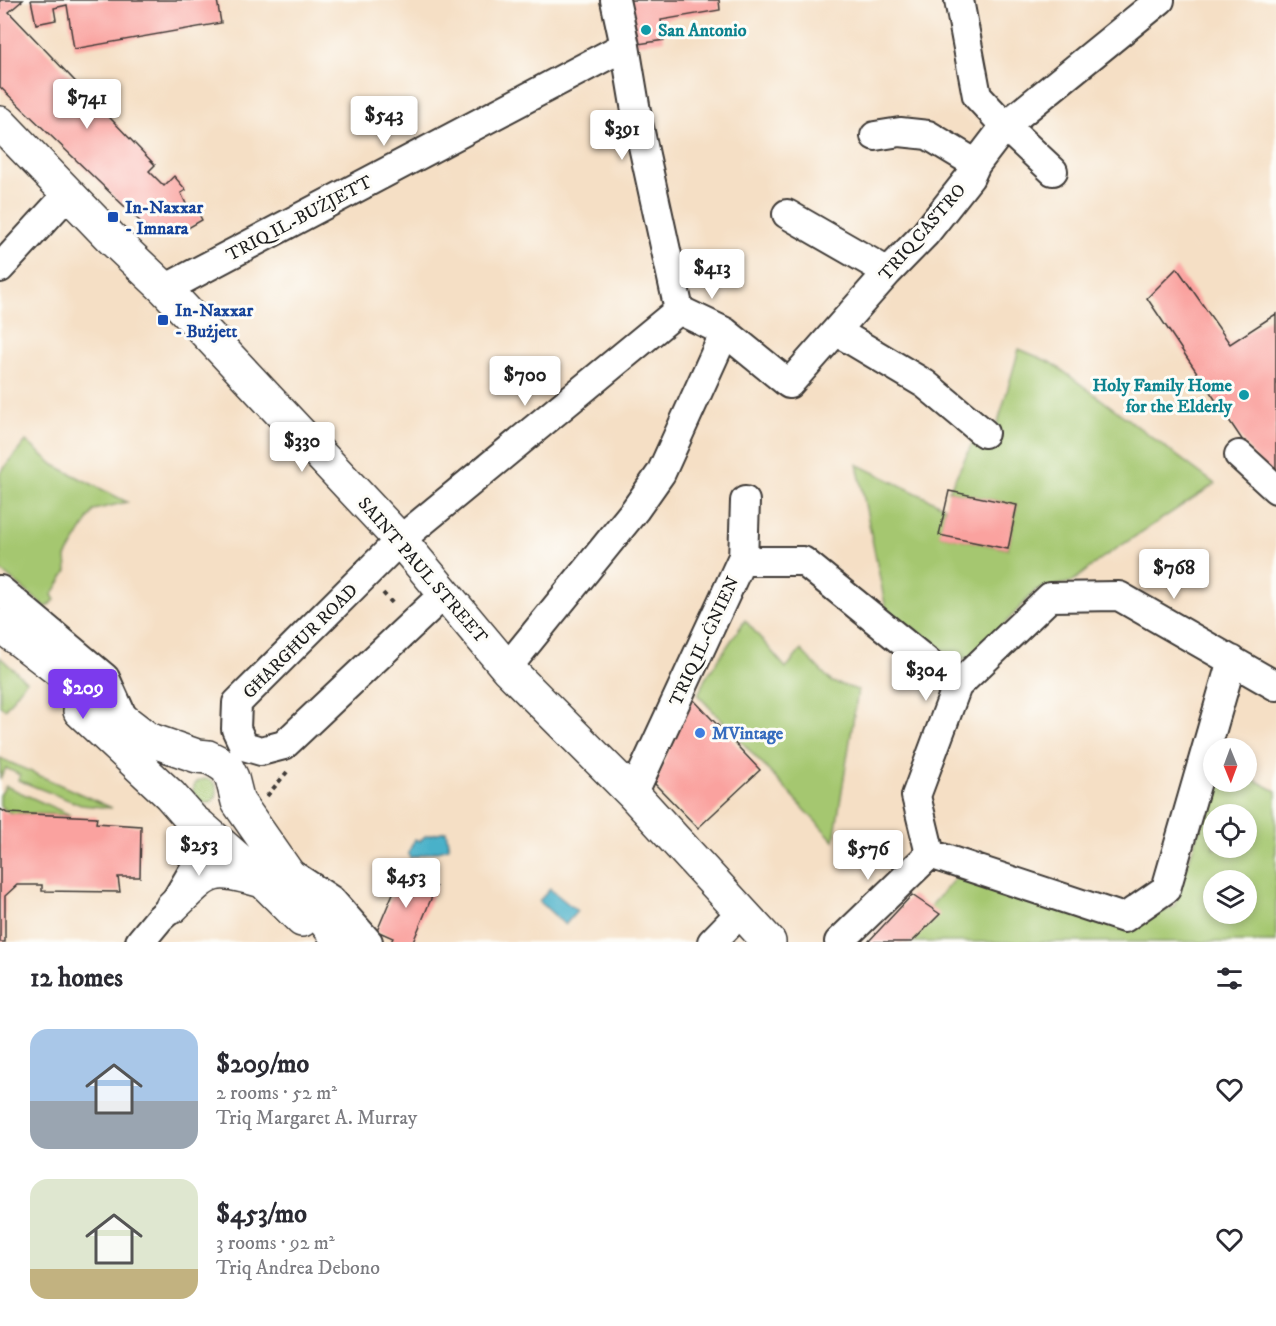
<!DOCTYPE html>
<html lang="en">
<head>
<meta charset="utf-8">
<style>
	:root { --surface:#fff; --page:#f2f2f3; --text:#2b2b33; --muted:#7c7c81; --accent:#7c3aed }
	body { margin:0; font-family:"IM FELL DW Pica",serif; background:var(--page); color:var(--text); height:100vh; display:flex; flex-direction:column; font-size:22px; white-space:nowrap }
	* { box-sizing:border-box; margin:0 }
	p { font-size:20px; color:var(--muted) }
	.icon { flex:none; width:33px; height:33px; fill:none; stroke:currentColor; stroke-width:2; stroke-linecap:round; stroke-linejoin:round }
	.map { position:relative; height:942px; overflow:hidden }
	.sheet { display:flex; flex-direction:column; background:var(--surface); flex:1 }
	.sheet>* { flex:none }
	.needle { width:39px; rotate:179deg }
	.fabs { position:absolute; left:1203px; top:738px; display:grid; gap:12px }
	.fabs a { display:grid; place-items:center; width:54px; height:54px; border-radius:50%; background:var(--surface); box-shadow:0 3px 9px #0003; font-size:30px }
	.price { position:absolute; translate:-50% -51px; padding:0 14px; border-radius:6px; background:#fff; color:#222; font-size:20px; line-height:39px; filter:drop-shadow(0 2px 3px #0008) }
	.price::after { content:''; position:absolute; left:50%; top:36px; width:18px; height:14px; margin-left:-9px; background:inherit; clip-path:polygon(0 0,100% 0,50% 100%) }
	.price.selected { background:var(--accent); color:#fff }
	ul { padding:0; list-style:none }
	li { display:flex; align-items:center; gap:18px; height:150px; padding:0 30px }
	li span { display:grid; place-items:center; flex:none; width:168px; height:120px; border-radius:18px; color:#555 }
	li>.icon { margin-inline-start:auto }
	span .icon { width:72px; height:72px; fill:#fffc; stroke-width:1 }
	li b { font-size:26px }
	h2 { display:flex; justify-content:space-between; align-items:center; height:72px; padding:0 30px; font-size:26px }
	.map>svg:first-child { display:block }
	.green { fill:#a5c76f; stroke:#607246; stroke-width:1.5; fill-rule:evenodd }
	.water { fill:#4ab1c9; stroke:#336672; stroke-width:1.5 }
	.building { fill:#faa29f }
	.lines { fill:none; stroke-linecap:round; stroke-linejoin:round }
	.minor-casing { stroke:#3d3935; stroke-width:32 }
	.major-casing { stroke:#3d3935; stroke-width:36 }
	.path { stroke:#3d3935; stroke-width:4; stroke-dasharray:4.5 4.5; stroke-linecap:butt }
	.minor { stroke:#fff; stroke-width:28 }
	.major { stroke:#fff; stroke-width:33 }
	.culture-dot { fill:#0f9aa8; stroke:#fdfcf7; stroke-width:2 }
	.transit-dot { fill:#1a4fb4; stroke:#fdfcf7; stroke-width:2 }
	.shop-dot { fill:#3f7fe0; stroke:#fdfcf7; stroke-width:2 }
	.labels { text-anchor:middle; stroke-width:6; stroke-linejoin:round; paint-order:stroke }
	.culture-label { font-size:18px; font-weight:bold; fill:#0d838f; stroke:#fdfcf7; text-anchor:start }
	.transit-label { font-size:18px; font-weight:bold; fill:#164399; stroke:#fdfcf7; text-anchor:start }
	.street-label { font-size:18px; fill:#1c1c1c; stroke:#fdfcf7 }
	.shop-label { font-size:18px; font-weight:bold; fill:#366cbe; stroke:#fdfcf7; text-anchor:start }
</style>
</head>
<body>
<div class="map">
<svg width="1276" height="942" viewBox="0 0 1276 942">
	<rect width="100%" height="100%" fill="#fdfcf7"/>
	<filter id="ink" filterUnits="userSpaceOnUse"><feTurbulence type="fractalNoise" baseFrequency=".0167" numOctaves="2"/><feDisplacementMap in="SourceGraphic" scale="12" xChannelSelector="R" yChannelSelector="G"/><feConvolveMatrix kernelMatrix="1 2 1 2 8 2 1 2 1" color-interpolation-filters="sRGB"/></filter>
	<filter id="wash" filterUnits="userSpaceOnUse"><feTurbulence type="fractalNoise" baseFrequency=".008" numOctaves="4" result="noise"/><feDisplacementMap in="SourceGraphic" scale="24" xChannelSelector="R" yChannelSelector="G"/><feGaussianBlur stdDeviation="1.35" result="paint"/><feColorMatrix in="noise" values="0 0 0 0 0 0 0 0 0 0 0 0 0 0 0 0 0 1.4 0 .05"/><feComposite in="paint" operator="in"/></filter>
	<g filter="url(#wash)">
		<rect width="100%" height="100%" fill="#f5dfc5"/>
		<path class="green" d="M1019 349 1052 363 1215 484 1102 558 1072 582 1036 590 973 658 956 659 886 609 857 464 945 507 940 535 1008 549 1017 505 949 491 984 419 996 430Z
			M26 441 54 465 127 502 94 510 66 557 67 571 52 595 55 600 46 607 0 570V473Z
			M745 620 786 668 801 650 832 682 858 690 834 841 698 695 705 679Z
			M0 657 26 681 5 709 0 706Z
			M0 758 112 808 81 805 18 780 20 775 6 768 0 779Z
			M1247 776 1276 791V942H900L956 877 1126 926 1174 907 1214 782H1246ZM1214 814H1246V848H1214ZM1214 880H1246V914H1214Z
			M193 791a12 12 0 1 1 24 0a12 12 0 1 1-24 0Z
			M6 786 70 815 11 813 0 806V795Z"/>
		<path class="water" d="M446 831 449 848 410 858 408 853 415 839 420 841 425 836Z
			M550 889 577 911 565 925 539 901Z"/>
		<g id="blocks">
			<path class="building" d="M0 0H23L9 12 155 165 149 171 164 186 174 176 186 190 181 193 188 208 194 205 202 220 176 235 147 228 0 87Z
				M31 0H217L221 23 74 49 67 5 54 8 56 20 36 24Z
				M622 0H719L720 10 661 20 664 40 632 45Z
				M1177 268 1230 344 1276 314V485L1247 447 1147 298Z
				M949 491 1017 505 1008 549 939 535Z
				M690 696 760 770 698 828 655 784Z
				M0 809 7 813 97 817 96 823 141 826 140 877H118L120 892 42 891V885H17L5 896V942H0Z
				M402 872 436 887 413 942H391L393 938 377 931Z
				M912 895 940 914 912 942H868Z"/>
		</g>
	</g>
	<g filter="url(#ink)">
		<use href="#blocks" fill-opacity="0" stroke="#3d3935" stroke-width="1.5"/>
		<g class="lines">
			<defs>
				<path id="minor" d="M615 0 625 46 638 123 679 310
					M959 0 977 96 1005 126 1053 171
					M875 136 900 132 928 135 976 164
					M787 214 888 272
					M0 268 68 194
					M165 289 625 46
					M679 310 725 332 789 384 888 272 925 234 970 177 976 164 1005 126 1160 0
					M836 331 925 384 984 433
					M1239 455 1276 489
					M743 561 745 501
					M0 590 105 678 125 722
					M444 594 284 745 261 751 244 746 236 729 237 703 400 540 679 310
					M507 668 635 510 661 473 725 332
					M633 794 741 561H803L957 686
					M930 854 916 796 957 686 1050 597 1119 596 1276 686
					M930 854 1124 918 1166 889 1232 660
					M296 877 331 900 368 942
					M140 942 159 919 172 907 213 837
					M712 942 741 912
					M839 942 930 854"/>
				<path id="major" d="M0 123 110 237 165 289 400 540 507 668 633 794 769 942
					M0 625 148 739 197 756 208 757 218 762 227 768 232 778 238 802 286 871 341 942
					M80 711 170 795 192 820 200 826 263 881 302 920
					M172 907C210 870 210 866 262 881"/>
			</defs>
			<use href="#minor" class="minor-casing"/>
			<use href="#major" class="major-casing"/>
			<path class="path" d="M383 593 395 606
				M267 796 287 772"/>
			<use href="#minor" class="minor"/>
			<use href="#major" class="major"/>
		</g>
	</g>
	<g class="culture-dot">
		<circle cx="646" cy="30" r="6"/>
		<circle cx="1244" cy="395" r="6"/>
	</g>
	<g class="transit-dot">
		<rect x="107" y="211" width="12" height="12" rx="3"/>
		<rect x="157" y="314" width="12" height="12" rx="3"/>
	</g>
	<circle class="shop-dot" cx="700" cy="733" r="6"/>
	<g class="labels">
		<g class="culture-label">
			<text x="658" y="36">San Antonio</text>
			<text x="1232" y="391" text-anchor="end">Holy Family Home<tspan x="1232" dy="21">for the Elderly</tspan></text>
		</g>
		<g class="transit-label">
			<text x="125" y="213">In-Naxxar<tspan x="125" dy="21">- Imnara</tspan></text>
			<text x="175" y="316">In-Naxxar<tspan x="175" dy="21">- Bużjett</tspan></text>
		</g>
		<g class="street-label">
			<text transform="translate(299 218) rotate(-28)" y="6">TRIQ IL-BUŻJETT</text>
			<text transform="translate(922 232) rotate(-49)" y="6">TRIQ CASTRO</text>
			<text transform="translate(423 570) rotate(49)" y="6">SAINT PAUL STREET</text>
			<text transform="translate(300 641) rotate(-45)" y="6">GĦARGĦUR ROAD</text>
			<text transform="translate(704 641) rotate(-65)" y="6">TRIQ IL-ĠNIEN</text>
		</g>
		<g class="shop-label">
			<text x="712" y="739">MVintage</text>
		</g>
	</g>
</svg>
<div class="fabs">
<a><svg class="needle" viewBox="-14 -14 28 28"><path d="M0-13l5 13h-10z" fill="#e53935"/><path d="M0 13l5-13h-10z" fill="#7c7c81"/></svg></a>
<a><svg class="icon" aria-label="locate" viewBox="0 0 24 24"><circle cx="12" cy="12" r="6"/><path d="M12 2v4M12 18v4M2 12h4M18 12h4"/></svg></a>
<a><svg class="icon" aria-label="layers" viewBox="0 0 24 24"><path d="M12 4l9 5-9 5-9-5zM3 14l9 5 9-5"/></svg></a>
</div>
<b class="price" style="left:87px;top:130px">$741</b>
<b class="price" style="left:384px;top:147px">$543</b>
<b class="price" style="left:622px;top:161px">$391</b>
<b class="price" style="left:712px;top:300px">$413</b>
<b class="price" style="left:525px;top:407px">$700</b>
<b class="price" style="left:302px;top:473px">$330</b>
<b class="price" style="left:1174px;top:600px">$768</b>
<b class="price" style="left:926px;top:702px">$304</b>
<b class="price selected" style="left:83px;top:720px">$209</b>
<b class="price" style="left:199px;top:877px">$253</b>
<b class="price" style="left:868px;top:881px">$576</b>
<b class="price" style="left:406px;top:909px">$453</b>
</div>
<section class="sheet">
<h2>12 homes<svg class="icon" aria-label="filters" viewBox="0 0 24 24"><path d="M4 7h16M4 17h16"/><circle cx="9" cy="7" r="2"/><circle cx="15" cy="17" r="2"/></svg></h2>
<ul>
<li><span style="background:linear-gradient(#a9c7e8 60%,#9aa5b1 0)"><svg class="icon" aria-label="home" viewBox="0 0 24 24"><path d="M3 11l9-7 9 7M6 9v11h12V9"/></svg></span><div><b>$209/mo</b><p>2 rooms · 52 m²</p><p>Triq Margaret A. Murray</p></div><svg class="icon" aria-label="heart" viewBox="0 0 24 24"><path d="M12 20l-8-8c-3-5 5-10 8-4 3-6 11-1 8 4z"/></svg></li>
<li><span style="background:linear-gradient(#dfe7d0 75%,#c2b280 0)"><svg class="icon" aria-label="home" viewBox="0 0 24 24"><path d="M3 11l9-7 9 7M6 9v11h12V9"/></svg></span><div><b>$453/mo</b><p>3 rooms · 92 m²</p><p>Triq Andrea Debono</p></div><svg class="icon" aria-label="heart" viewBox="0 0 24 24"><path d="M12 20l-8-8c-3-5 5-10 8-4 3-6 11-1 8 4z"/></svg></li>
</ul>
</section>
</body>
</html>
